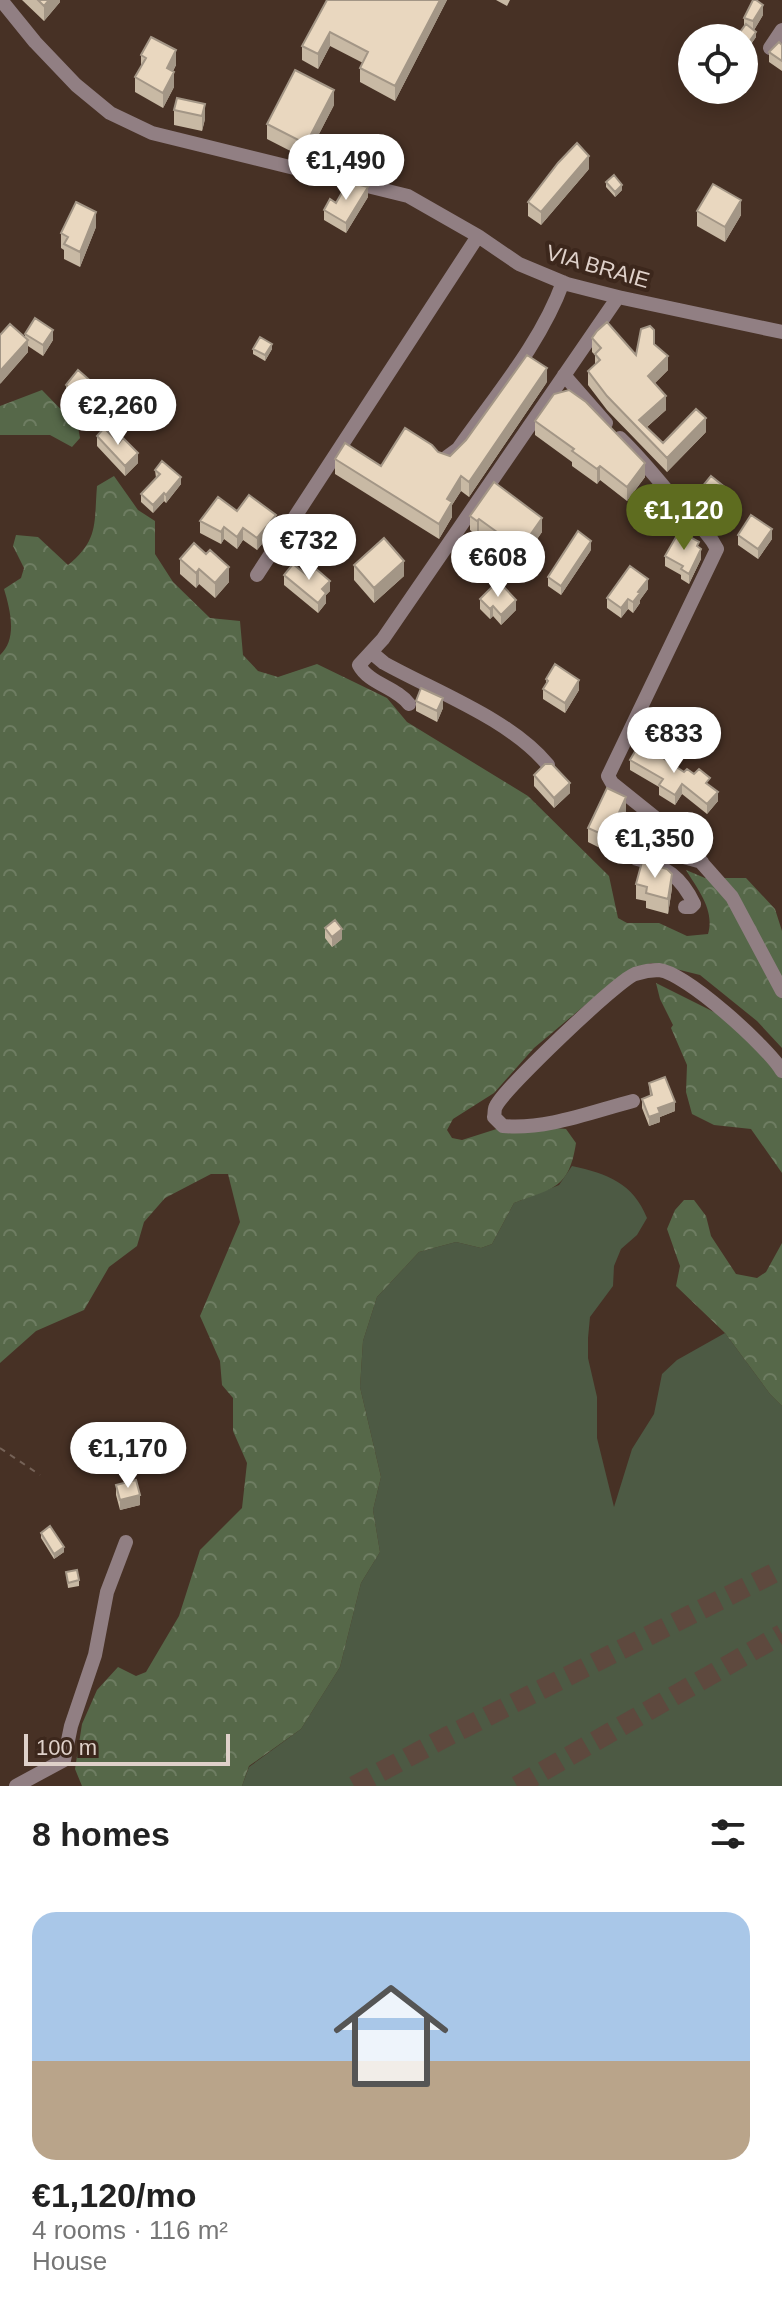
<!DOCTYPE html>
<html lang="en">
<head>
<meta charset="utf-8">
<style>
	:root { --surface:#fff; --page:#f2f2f2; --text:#222; --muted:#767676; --accent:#5e6c1f }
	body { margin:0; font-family:Helvetica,sans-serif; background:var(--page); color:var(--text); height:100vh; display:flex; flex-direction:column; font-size:30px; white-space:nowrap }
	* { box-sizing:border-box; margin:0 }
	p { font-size:26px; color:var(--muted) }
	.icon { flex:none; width:44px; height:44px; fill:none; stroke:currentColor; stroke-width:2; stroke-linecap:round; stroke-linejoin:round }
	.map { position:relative; height:1786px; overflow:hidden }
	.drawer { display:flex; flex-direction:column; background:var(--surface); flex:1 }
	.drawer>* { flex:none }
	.controls { position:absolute; left:678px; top:24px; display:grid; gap:16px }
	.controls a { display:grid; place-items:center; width:80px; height:80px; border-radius:50%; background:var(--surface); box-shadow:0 4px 20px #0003; font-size:40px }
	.scale { position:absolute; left:24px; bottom:20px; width:206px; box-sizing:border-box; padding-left:8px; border:4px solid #dfd1ca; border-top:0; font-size:22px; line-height:28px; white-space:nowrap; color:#dfd1ca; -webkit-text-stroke:6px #3c271c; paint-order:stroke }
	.price { position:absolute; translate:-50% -68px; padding:0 18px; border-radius:28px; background:#fff; color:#222; font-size:26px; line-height:52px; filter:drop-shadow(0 2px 4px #0008) }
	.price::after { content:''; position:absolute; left:50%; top:48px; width:24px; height:18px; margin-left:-12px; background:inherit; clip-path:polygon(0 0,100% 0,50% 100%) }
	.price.selected { background:var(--accent); color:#fff }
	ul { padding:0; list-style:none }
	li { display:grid; align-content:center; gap:16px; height:424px; padding:0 32px }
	li span { display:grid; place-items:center; height:248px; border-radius:24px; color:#555 }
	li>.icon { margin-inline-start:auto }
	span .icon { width:144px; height:144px; fill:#fffc; stroke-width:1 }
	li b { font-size:34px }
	h2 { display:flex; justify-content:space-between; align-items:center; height:96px; padding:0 32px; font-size:34px }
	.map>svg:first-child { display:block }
	.green { fill:#4d5a44 }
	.forest { fill:url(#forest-crowns) }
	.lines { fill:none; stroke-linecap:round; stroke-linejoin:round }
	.highway-tunnel { stroke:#5e493e; stroke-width:20; stroke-dasharray:20 10; stroke-linecap:butt }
	.path { stroke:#756257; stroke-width:2; stroke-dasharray:6 6; stroke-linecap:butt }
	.minor { stroke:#917f83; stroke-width:14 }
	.wall { fill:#c8b9a4 }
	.shaded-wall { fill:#a39686 }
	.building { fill:#e9d7bf; stroke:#a39686; stroke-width:2 }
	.labels { text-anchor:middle; stroke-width:8; stroke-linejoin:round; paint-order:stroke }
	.street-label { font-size:22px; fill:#dfd1ca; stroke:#3c271c }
</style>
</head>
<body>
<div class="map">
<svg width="782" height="1786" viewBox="0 0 782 1786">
	<defs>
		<pattern id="forest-crowns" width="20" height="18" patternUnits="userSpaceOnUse" patternTransform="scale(2)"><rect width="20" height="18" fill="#566849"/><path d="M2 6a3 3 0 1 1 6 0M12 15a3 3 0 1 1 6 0" fill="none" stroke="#6e7d62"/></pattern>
	</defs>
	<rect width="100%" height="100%" fill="#473125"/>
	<path class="green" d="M572 1166C608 1174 633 1183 647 1218L637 1235 621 1249 614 1266 613 1286 590 1317 588 1338V1358L597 1397V1438L614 1507 632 1449 654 1414 662 1374 677 1360 725 1333 770 1394 782 1406V1786H242L249 1767 301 1729 340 1667 361 1583 380 1552 373 1510 381 1477 360 1387 363 1341 377 1297 419 1252 456 1242 481 1248 492 1244 514 1203 559 1185Z"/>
	<path class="forest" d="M42 390 78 427 80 438 72 447 50 435H0V406Z
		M114 476 138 510 155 521V554L173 582 210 618 240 621 243 655 258 671 278 677 317 664 387 698 407 722 528 796 609 876 618 918 627 923H659L687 936 708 934C715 910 698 890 686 870L705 878H746L775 909 782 931V1048L757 1021 700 975 652 963 636 967 609 985 534 1048 494 1093 453 1119 447 1130 452 1138 462 1140 512 1124 566 1129 576 1143C569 1189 553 1188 514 1203L492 1244 481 1248 456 1242 419 1252 377 1297 363 1341 360 1387 381 1477 373 1510 380 1552 361 1583 340 1667 301 1729 249 1766 242 1786H82L75 1769 82 1724 97 1690 118 1667 136 1676 146 1672 179 1616 200 1550 242 1508 247 1463 233 1431V1398L222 1385 220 1361 200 1316 240 1222 228 1174H211L165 1198 144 1222 137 1246 109 1267 84 1310 36 1331 0 1363V655C18 639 10 609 4 589L21 578 24 568 13 546 16 535 38 537 68 565C99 540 94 523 97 486Z
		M656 983 720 1015 782 1072V1173L751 1129 714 1125 692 1114 686 1092 687 1065 671 1028 673 1025 660 999Z
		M684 1200H694L706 1216 711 1236 736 1274 757 1278 766 1272 782 1243V1406L770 1394 725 1333 676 1286 680 1266 667 1229 675 1210Z"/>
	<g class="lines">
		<path class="highway-tunnel" d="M354 1786 446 1737 782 1569
			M517 1786 782 1634"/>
		<path class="path" d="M0 1448 40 1475"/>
		<path class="minor" d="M1 0 35 42 76 85 110 113 152 133 408 196 478 236 519 264 567 284 618 297 782 332
			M770 48 782 30
			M564 375 606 423
			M620 438C642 459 660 482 679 505 692 520 708 531 717 549L608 776 612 783 678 836 732 897 782 991
			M447 457 458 449C495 396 541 343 563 282
			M257 575 478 236
			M372 653 384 663C436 692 510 719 548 765
			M409 704C396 687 369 684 359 665L383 639 618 297
			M685 907H691L694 904C682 878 665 865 637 859V849L643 846 702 862
			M633 1101C591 1112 546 1130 503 1126L494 1117C495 1113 494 1109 496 1106 505 1088 617 981 635 974 641 972 653 970 659 970 686 973 768 1047 782 1071
			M16 1786 64 1760 71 1726 95 1655 107 1592 126 1542"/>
	</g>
	<path class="wall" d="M22 0H60V2L44 21Z
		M327 0H447L395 101 360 82V68L363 63 330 46 318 69 302 60V46Z
		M496 0H510L507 6Z
		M763 15 754 30 756 37 749 47 744 44V38H738V35L744 27V18Z
		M782 45V71L769 62V52Z
		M141 55 176 65 173 71 174 87 163 108 135 92V77L141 66Z
		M205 104V119L202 131 174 125V110Z
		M334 105 306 159 267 139V124Z
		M589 169 541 225 528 216V202Z
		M606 182 622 190 615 197 606 187Z
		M368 197 346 233 324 220V210L336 203Z
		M697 211 741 215 725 242 697 226Z
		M96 227 80 267 64 259V250L61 248V233Z
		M25 334 53 340 43 356 28 346V352L0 384 25 337Z
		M592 338 636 355 654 344 668 370 655 383 666 410 647 427 663 443 706 432 667 472 607 410 588 385V371L595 365V355L592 352Z
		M253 349H272L265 361 253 354Z
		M547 382 469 497 461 491 452 505V517L439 539 335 474V459L381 466 438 452 450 456Z
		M66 385 93 393 80 408 66 395Z
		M535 421 645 477 627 501 600 480 597 484 572 466V462L535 435Z
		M97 436 138 463 125 476 97 446Z
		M155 470 181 484 166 503 164 501 153 513 141 502V494L156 478Z
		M697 493 736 506 721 535 712 524V520L705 515V509L697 503Z
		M237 511 276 527 257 550 243 540 237 549 224 539 221 544 200 533V521Z
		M470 516 542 532 528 552 523 548 515 559 479 533 477 535 470 530Z
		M738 535 772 539 758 559 738 545Z
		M699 547 701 559 689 584 681 579V575L665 566V556Z
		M591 550 561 595 548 586V577Z
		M180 559 229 582 215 598 199 584 196 588 180 574Z
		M354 565 404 576 374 603 354 580Z
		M284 575 309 577 330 591 326 595V603L318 613 284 585Z
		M648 589 640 600V603L633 613 628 609 621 618 607 608V598Z
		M480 599 516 610 501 625 493 616 490 619 480 609Z
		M546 679 579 690 565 713 543 699V689L546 685Z
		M416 701 443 708 437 722 416 711Z
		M630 760 710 786 718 801 707 814 682 794 675 805 659 795V787L630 770Z
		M534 775 570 793 554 808 534 786Z
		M626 812 608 852 588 842V828Z
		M636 884 672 888 668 914 646 908V901L636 899Z
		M325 928 342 939 332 947 325 938Z
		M649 1083 675 1111 660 1117V1122L649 1126 642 1108V1099L650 1096Z
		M116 1485 140 1505 120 1510 116 1495Z
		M41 1533 64 1552 54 1559 41 1538Z
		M66 1572 79 1580V1586L68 1588Z"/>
	<path class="shaded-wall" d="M49 0H60V2L44 21V6Z
		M440 0H447L395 101V86Z
		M763 5V15L753 32V21Z
		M330 32V46L318 69V54Z
		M756 32V37L749 47V42Z
		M176 50V65L167 83V68Z
		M174 72V87L163 108V93Z
		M334 90V105L306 159V144Z
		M205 104V119L202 131V116Z
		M589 156V169L541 225V212Z
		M622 185V190L615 197V192Z
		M368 187V197L346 233V223Z
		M741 200V215L725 242V227Z
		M96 212V227L80 267V252Z
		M53 330V340L43 356V345Z
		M28 340V352L0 384V371Z
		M272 344V349L265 361V355Z
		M668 356V370L648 390V376Z
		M547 368V382L469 497V482Z
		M93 383V393L80 408V398Z
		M666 396V410L641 432 639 420Z
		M706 418V432L667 472V458Z
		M138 453V463L125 476V466Z
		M645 463V477L627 501V487Z
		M600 466V480L597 484V469Z
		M461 476V491L452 505V517L439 539V524L447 499Z
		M181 477V484L166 503V495Z
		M164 493V501L153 513V505Z
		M736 496V506L721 535V525Z
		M276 515V527L257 550V538Z
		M542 518V532L528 552V538Z
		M479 519V533L477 535V521Z
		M224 527V539L221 544V532Z
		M243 528V540L237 549V537Z
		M772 529V539L758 559V549Z
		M523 534V548L515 559V545Z
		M591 541V550L561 595V586Z
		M701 549V559L689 584V574Z
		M404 561V576L374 603V588Z
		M229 567V582L215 598V583Z
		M199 569V584L196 588V573Z
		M648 579V589L640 600V603L633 613V602L638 592Z
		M330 581V591L326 595V603L318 613V603L322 589Z
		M628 599V609L621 618V608Z
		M516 600V610L501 625V615Z
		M493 606V616L490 619V609Z
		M579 680V690L565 713V703Z
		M443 698V708L437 722V711Z
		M570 783V793L554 808V798Z
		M682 784V794L675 805V795Z
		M718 792V801L707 814V804Z
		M626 797V812L608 852V837Z
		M672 874V888L668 914V899Z
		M342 929V939L332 947V937Z
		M675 1102V1111L660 1117V1122L649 1126V1117L658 1108Z
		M140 1495V1505L120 1510V1500Z
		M64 1547V1552L54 1559V1554Z"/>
	<path class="building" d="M38 0H49L44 6Z
		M327 0H440L395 86 360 68 368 52 330 32 318 54 302 46Z
		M753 0H756L763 5 753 21 744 18Z
		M746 24 756 32 749 42 744 39V38L738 35Z
		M151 37 176 50 167 68 174 72 163 93 135 77 146 58 141 55Z
		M779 42 782 45V61L769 52Z
		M295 70 334 90 306 144 267 124Z
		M177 98 205 104 202 116 174 110Z
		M577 143 589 156 541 212 528 202 558 163Z
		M614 175 622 185 615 192 606 182Z
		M348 182 368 187 346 223 324 210 330 199 336 203Z
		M713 184 741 200 725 227 697 211Z
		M76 202 96 212 80 252 64 244 68 237 61 233Z
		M35 318 53 330 43 345 25 334Z
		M607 322 636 355 641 329 650 326 654 330V344L668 356 648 376 666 396 639 420 663 443 696 409 706 418 667 458 607 396 588 371 600 360 595 354 601 348 592 338 597 331Z
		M10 324 28 340 0 371V335Z
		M260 337 272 344 265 355 253 349Z
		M527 355 547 368 469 482 461 476 447 499 452 502 439 524 335 459 345 443 381 466 405 428 432 445 438 452 450 456 466 440Z
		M78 370 93 383 80 398 66 385Z
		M569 390 586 402 645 463 627 487 600 466 597 469 572 451 574 449 535 421 554 394Z
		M104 428 119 443 123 438 138 453 125 466 97 436Z
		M162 461 181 477 166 495 164 493 153 505 141 494 160 474 155 470Z
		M711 476 736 496 721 525 712 514 714 511 705 505 708 501 697 493Z
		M494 482 542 518 528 538 523 534 515 545 479 519 477 521 470 516Z
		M249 495 276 515 257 538 243 528 237 537 224 527 221 532 200 521 218 497 237 511Z
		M751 515 772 529 758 549 738 535Z
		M578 531 591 541 561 586 548 577Z
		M683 533 699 542 697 546 701 549 689 574 681 569 683 566 665 556 676 537 680 539Z
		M384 538 404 561 374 588 354 565Z
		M194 543 206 554 210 550 229 567 215 583 199 569 196 573 180 559Z
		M293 564 309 577 316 569 330 581 322 589 326 593 318 603 284 575Z
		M630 566 648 579 638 592 640 593 633 602 628 599 621 608 607 598Z
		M495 584 499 588 502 585 516 600 501 615 493 606 490 609 480 599Z
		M555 664 579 680 565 703 543 689 548 681 546 679Z
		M421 688 443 698 437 711 416 701Z
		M640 743 684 772 687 769 694 774 699 769 710 778 706 783 718 792 707 804 682 784 675 795 659 785 663 779 630 760Z
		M545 764H552L570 783 554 798 534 775Z
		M607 788 626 797 608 837 588 828Z
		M642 862 667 869 672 874 668 899 646 893 647 887 636 884Z
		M335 920 342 929 332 937 325 928Z
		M665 1077 675 1102 658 1108 660 1113 649 1117 642 1099 652 1095 649 1083Z
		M136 1480 140 1495 120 1500 116 1485Z
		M50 1526 64 1547 54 1554 41 1533Z
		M77 1570 79 1580 68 1583 66 1572Z"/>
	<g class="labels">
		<g class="street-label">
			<text transform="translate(598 266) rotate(16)" y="8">VIA BRAIE</text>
		</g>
	</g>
</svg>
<div class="controls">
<a><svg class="icon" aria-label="locate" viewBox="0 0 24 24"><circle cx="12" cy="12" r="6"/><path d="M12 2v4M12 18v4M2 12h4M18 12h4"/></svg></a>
</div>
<div class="scale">100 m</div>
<b class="price" style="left:346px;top:202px">€1,490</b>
<b class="price" style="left:118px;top:447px">€2,260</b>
<b class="price selected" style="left:684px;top:552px">€1,120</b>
<b class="price" style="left:309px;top:582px">€732</b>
<b class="price" style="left:498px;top:599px">€608</b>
<b class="price" style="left:674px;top:775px">€833</b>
<b class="price" style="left:655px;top:880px">€1,350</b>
<b class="price" style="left:128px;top:1490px">€1,170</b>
</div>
<section class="drawer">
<h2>8 homes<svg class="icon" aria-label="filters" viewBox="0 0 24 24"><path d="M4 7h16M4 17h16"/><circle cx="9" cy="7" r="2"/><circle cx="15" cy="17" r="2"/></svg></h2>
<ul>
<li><span style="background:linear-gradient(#a9c7e8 60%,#b9a48a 0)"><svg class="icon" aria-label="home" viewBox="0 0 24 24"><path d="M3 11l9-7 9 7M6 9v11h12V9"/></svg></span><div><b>€1,120/mo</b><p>4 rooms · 116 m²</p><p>House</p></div></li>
</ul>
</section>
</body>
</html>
